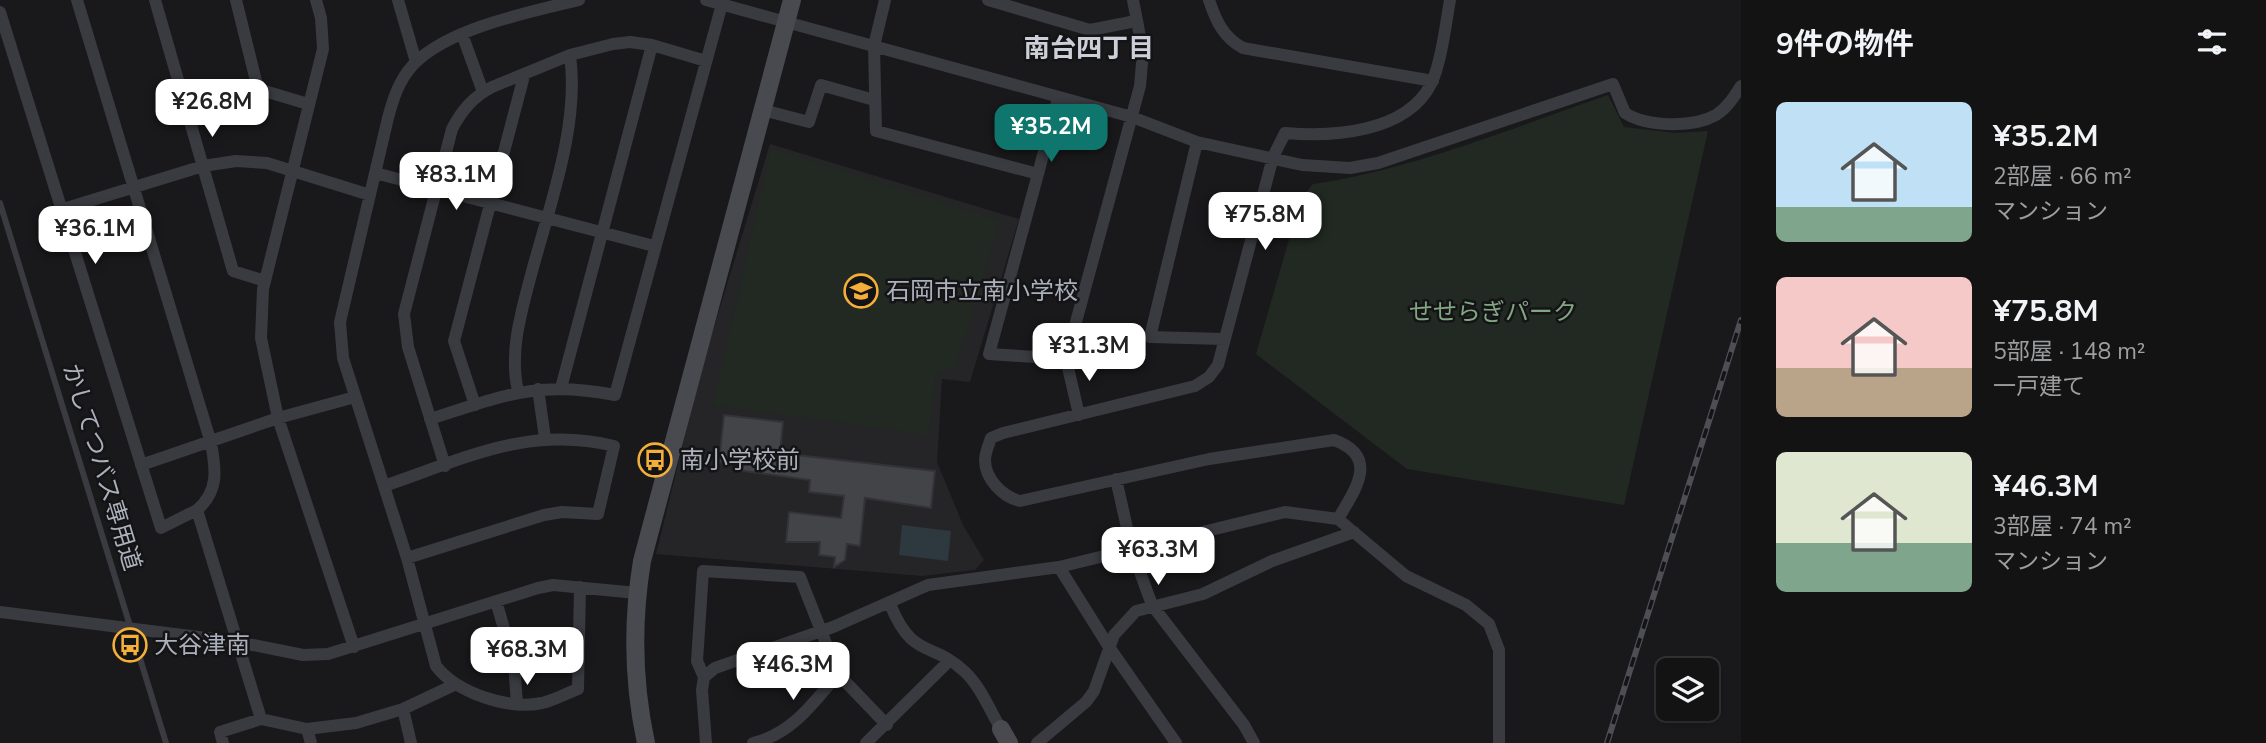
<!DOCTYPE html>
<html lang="ja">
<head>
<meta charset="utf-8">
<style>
	:root { --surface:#131314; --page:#1c1c1d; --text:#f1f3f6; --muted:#9d9ea0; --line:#323234; --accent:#0f766e }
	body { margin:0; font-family:"Nunito Sans","Noto Sans JP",sans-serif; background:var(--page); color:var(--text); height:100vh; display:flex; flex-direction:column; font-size:26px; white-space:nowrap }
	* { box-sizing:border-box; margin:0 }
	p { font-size:23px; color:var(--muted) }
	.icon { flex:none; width:38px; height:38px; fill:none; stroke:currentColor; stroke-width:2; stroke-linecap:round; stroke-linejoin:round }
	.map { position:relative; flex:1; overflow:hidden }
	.sheet { display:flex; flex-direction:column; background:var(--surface); width:525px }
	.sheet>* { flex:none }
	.tools { position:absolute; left:1656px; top:658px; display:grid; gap:14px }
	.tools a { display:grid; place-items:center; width:63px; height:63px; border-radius:10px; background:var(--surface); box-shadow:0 2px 5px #0004,0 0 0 2px var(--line); font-size:35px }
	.price { position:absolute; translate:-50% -60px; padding:0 16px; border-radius:14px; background:#fff; color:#222; font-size:23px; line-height:46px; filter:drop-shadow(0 2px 4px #0008) }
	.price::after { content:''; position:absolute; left:50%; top:42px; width:21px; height:16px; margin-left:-10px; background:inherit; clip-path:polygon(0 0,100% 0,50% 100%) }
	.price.current { background:var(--accent); color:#fff }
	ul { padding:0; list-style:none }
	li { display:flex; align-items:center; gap:21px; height:175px; padding:0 35px }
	li span { display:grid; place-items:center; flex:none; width:196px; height:140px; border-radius:10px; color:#555 }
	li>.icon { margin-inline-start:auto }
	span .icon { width:84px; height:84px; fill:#fffc; stroke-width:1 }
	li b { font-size:30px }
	h2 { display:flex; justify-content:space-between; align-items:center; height:84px; padding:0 35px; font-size:30px }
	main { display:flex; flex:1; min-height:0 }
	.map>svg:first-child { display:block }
	.built { fill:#252528 }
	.green { fill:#212922 }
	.water { fill:#2e383f }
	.building { fill:#434448; stroke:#333337; stroke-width:2 }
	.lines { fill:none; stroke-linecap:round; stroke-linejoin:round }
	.lane { stroke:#3a3b40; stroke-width:6 }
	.street { stroke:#3a3b40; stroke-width:12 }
	.secondary { stroke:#484a50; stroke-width:18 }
	.rail-casing { stroke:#4d4f55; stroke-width:6 }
	.rail { stroke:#141416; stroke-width:3.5; stroke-dasharray:10; stroke-linecap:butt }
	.labels { text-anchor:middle; stroke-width:5; stroke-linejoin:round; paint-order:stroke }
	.poi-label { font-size:24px; fill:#abb0bb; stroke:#141416; text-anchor:start }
	.park-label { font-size:24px; fill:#82a683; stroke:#141416 }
	.street-label { font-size:24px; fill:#abb0bb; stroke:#141416 }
	.neighbourhood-label { font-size:26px; font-weight:bold; fill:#cccfd7; stroke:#141416 }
</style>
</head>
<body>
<main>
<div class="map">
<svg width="1741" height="743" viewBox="0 0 1741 743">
	<rect width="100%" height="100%" fill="#19191b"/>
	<path class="built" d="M770 144 1019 219 970 382 942 379 937 462 963 525 984 560 975 570 922 576 656 554 703 363Z"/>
	<path class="green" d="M1608 95 1624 127 1675 133 1708 131 1624 505 1407 469 1256 354 1301 198 1313 184C1414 169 1512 128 1608 95Z
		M771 148 1000 221 956 367 936 374 929 435 713 405Z"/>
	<path class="water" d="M902 525 951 531 948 561 899 555Z"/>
	<path class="building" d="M724 415 783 422 780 453 935 471 931 508 865 498 860 546 847 544 845 560 834 567 835 557 819 555 820 542H786L789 512 841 518 844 496 809 492 810 480 736 470V464L719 462Z"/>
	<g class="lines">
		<path class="lane" d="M0 203 166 743"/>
		<path class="street" d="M77 0 211 443C216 470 219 491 197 510L261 719
			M155 0 233 271 265 281
			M236 0 258 89 308 104
			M316 0 321 18 323 49 263 289 261 338 278 418 354 647
			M398 0 416 62
			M579 0C530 12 448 28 413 65 399 80 393 99 388 118L340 322 343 358 407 558 436 666C457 693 508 710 542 703 554 700 567 693 578 689L580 587
			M706 0 1132 117 1197 142 1302 165 1350 168 1378 163 1613 84 1625 113C1647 127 1693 128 1716 115 1727 108 1734 97 1741 86
			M885 0 874 46 876 131 1038 174 989 354 1066 359
			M988 0 1090 30 1136 21
			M1209 0C1216 21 1223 37 1243 48L1433 81
			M0 12 161 528 197 510
			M462 34 483 92
			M763 110 809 122 821 85 874 100
			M1197 142 1150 337 1224 339
			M375 173 654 246
			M1038 174 1058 98
			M60 210 203 166 236 161 267 163 370 195
			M561 388 652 45
			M538 389 545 438
			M518 391C509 352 521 313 531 275 549 207 580 125 570 55
			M475 405 454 341 524 76
			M1079 415 1066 359 1140 86 1143 52 1133 0
			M430 419C503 396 537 380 615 395L722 4
			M141 465 278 418 355 397
			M445 466 408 347 404 314 452 129C462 110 473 97 492 87L570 55 613 44 630 42 652 45 706 61
			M1116 479 1132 550 1152 605 1244 725 1254 743
			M384 486C464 459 528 425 614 446L598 514 562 512 544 515 407 558
			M1338 519C1354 491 1381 457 1334 440L1209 459 1020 501C1003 497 985 479 985 460 985 453 989 444 991 438L1003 433 1195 386 1209 377 1218 365 1273 157 1285 133C1332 137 1406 133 1431 84 1441 64 1446 23 1450 0
			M1059 567 1109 647 1176 743
			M496 601 514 663 517 704
			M890 604C913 661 932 640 965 672 981 687 990 711 1001 729
			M0 612 238 642 303 655 328 654 538 588 553 585 637 593
			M704 677 715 668 833 627 928 585 1059 567 1285 512 1338 519 1406 576 1466 605 1489 624 1499 650V743
			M403 709 411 743
			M307 729 311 743
			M223 743 220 732 261 719 307 729 356 723 403 709 456 684
			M706 743 702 690 704 677 697 661 703 571 800 577 838 674 887 725
			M753 743C792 734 813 703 838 674
			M866 743 949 661
			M1037 743 1086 702 1094 691 1114 635 1136 611 1203 594 1272 561 1354 532"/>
		<path class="secondary" d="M1001 729 1009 743
			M646 743C633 683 632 622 642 561L792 0"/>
		<defs>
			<path id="rail" d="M1607 743 1741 320"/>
		</defs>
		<use href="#rail" class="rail-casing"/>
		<use href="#rail" class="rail"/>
	</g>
	<defs>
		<symbol id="school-ring" viewBox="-11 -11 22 22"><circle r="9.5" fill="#141416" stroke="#f3af39" stroke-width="1.5"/><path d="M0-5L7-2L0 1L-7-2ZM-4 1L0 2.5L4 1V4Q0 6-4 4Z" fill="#f3af39"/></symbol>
		<symbol id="bus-ring" viewBox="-11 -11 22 22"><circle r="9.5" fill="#141416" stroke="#f3af39" stroke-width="1.5"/><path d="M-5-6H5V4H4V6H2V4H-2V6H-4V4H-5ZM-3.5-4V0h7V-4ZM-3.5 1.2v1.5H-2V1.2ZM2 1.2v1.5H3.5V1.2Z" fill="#f3af39"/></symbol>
	</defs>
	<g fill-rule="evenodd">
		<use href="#school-ring" x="842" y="272" width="38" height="38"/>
		<use href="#bus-ring" x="636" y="441" width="38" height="38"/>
		<use href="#bus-ring" x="111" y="626" width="38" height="38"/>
	</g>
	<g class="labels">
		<g class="poi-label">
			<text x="886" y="299">石岡市立南小学校</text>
			<text x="680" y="468">南小学校前</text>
			<text x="154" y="653">大谷津南</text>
		</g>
		<g class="park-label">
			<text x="1493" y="320">せせらぎパーク</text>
		</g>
		<g class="street-label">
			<text transform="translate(102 467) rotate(73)" y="8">かしてつバス専用道</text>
		</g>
		<g class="neighbourhood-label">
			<text x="1089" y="57">南台四丁目</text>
		</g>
	</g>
</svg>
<div class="tools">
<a><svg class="icon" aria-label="layers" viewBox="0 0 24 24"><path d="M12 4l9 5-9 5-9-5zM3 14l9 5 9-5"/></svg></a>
</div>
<b class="price" style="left:212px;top:139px">¥26.8M</b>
<b class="price current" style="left:1051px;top:164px">¥35.2M</b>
<b class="price" style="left:456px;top:212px">¥83.1M</b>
<b class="price" style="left:1265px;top:252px">¥75.8M</b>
<b class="price" style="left:95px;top:266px">¥36.1M</b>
<b class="price" style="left:1089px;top:383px">¥31.3M</b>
<b class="price" style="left:1158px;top:587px">¥63.3M</b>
<b class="price" style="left:527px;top:687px">¥68.3M</b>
<b class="price" style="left:793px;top:702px">¥46.3M</b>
</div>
<section class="sheet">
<h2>9件の物件<svg class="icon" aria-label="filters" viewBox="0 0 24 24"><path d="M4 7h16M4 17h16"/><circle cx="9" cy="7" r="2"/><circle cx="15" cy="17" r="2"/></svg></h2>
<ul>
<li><span style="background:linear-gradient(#bfe0f5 75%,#7fa58c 0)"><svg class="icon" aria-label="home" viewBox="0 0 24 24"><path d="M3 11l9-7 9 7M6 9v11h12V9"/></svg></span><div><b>¥35.2M</b><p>2部屋 · 66 m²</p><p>マンション</p></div></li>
<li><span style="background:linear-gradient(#f6c9c9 65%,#b9a48a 0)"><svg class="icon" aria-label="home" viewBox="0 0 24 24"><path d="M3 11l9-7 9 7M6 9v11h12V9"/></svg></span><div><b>¥75.8M</b><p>5部屋 · 148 m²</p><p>一戸建て</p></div></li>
<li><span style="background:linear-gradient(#dfe7d0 65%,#7fa58c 0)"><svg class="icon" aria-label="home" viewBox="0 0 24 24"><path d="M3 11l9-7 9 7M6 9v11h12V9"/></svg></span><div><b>¥46.3M</b><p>3部屋 · 74 m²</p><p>マンション</p></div></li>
</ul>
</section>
</main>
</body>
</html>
